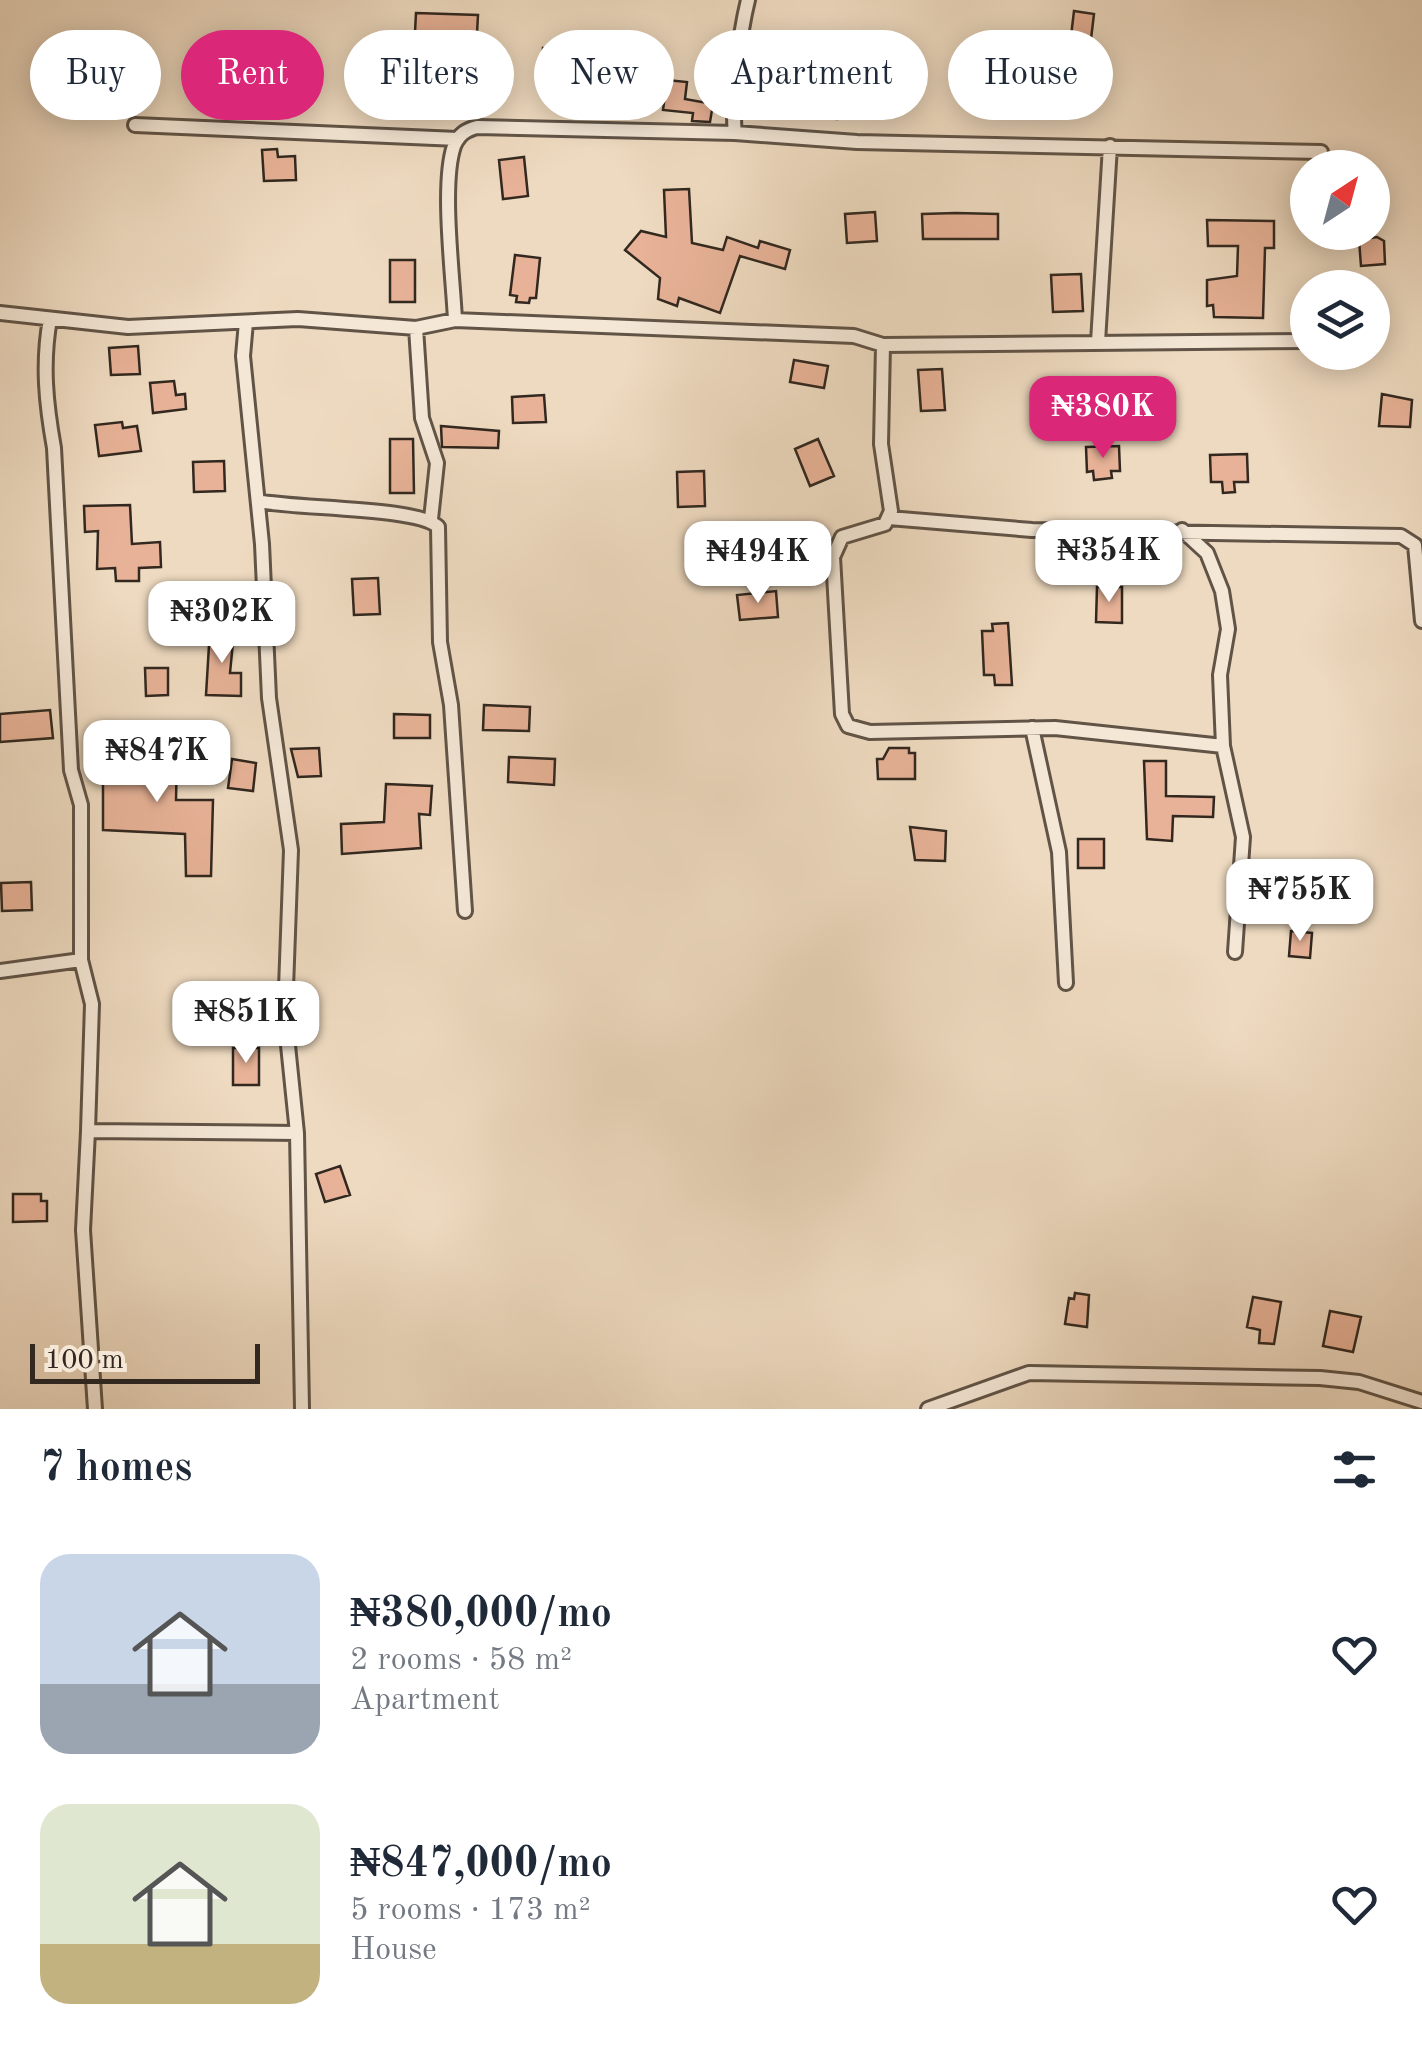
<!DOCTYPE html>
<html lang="en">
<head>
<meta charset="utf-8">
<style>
	:root { --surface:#fff; --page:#f2f2f3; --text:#1f2937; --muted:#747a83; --accent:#db2777 }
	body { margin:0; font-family:"Old Standard TT",serif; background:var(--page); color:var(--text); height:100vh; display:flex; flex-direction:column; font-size:38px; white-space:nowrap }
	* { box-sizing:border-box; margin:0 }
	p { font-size:32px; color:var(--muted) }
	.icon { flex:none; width:55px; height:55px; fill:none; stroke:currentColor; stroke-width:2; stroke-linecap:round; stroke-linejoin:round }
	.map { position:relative; height:1409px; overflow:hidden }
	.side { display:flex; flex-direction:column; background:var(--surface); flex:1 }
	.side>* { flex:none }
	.banner { position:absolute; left:30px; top:30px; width:1362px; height:90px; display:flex; gap:20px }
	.needle { width:65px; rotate:36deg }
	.controls { position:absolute; left:1290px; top:150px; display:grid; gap:20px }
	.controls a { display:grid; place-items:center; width:100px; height:100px; border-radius:50%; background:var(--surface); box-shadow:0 5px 25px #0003; font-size:50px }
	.scale { position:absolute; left:30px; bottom:25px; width:230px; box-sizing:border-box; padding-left:10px; border:5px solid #32281f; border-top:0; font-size:28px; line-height:35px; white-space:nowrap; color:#32281f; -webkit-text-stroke:8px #f4e7d6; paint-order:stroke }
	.price { position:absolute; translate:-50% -85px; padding:0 22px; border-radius:20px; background:#fff; color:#222; font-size:32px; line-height:65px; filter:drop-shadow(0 2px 5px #0008) }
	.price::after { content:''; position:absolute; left:50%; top:60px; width:30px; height:22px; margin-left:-15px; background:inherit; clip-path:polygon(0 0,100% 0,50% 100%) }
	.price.on { background:var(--accent); color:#fff }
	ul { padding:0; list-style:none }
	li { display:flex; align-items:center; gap:30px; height:250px; padding:0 40px }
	li span { display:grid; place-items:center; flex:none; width:280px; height:200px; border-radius:30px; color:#555 }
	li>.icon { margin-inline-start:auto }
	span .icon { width:120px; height:120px; fill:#fffc; stroke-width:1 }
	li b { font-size:42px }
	h2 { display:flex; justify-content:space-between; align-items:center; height:120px; padding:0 40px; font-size:42px }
	.chip { padding:0 35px; border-radius:45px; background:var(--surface); box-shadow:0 5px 25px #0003; font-size:35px; line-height:90px }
	.chip.on { background:var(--accent); color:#fff }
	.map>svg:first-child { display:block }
	.building { fill:#e7b297; stroke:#32281f; stroke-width:2.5 }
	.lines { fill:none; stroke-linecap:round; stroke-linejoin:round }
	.street-casing { stroke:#615447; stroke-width:18 }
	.street { stroke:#f4e7d6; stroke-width:12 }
</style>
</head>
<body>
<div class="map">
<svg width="1422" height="1409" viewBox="0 0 1422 1409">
	<rect width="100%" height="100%" fill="#eedac0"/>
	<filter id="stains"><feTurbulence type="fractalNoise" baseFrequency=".002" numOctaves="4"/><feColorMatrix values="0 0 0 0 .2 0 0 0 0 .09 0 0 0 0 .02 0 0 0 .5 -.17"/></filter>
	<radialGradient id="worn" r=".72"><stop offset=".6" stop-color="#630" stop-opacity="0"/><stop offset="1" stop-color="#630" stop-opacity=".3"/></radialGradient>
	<path class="building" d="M1074 11 1094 14 1091 39 1071 36Z
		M416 13 478 15 477 33 415 32Z
		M543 48 572 51 568 91 540 88Z
		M667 80 687 82 685 99 713 104 710 122 692 121 693 113 663 110Z
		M825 84 839 86 837 119 822 118Z
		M277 149 278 157 295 156 296 180 264 181 262 150Z
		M524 157 528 196 503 199 499 160Z
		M689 189 692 243 723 250 727 237 758 248 760 241 790 250 785 269 740 256 720 313 679 298 677 306 658 299 660 278 625 250 641 231 666 237 664 190Z
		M875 212 877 241 847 243 845 214Z
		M956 213 998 214V239H923L922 214Z
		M1207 220 1274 221V248H1265L1263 318 1214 317 1213 305 1207 306V280L1237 276 1238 246H1208Z
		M1377 237 1384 241 1385 264 1361 266 1359 240Z
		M515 255 540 258 536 298H530L529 303 516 302 517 296 510 295Z
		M390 260H415V302H390Z
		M1081 274 1083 311 1053 312 1051 275Z
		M138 346 140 374 111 375 109 348Z
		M794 360 828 366 824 388 790 382Z
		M942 369 945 410 921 411 918 370Z
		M174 381 176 395 185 394 186 409 153 413 150 383Z
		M1382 394 1412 400 1410 427 1379 426Z
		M544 395 546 422 513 423 512 397Z
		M122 422 123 428 137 426 141 451 99 456 95 425Z
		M441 426 499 431 498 448 442 447Z
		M390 439H413L414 493H390Z
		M818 439 834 476 810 486 795 449Z
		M1119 446 1120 471H1111L1112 478 1094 480 1093 471 1087 472 1086 447Z
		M1247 454 1248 482H1234L1235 492 1223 493 1222 482H1211L1210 455Z
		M224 461 225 491 194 492 193 462Z
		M704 471 705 506 678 507 677 472Z
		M130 505 132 544 160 542 161 567 139 568V581H116L115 568 97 569 98 531 85 532 84 506Z
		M378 578 380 614 354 615 352 579Z
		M170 585 195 587 192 616 167 613Z
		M1097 587H1122V623L1096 622Z
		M776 591 778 617 740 620 737 595Z
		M1008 623 1012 685H995L994 675H984L982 631H993L992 624Z
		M210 629 234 632 230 673H241V696L206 695Z
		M145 668H168V695L146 696Z
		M484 705 530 707 529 731 483 730Z
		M50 710 53 738 0 742V714Z
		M394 714 430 715V738H394Z
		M319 748 321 776 298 777 291 749Z
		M889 748H909V753H915V779H878L877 759H883Z
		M152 754 177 755 176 800H213L211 876H186L185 834 103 830V757Z
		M509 757 555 759 554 785 508 782Z
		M232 759 256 763 253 791 228 788Z
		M1144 761H1166V796L1214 797 1213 817 1173 816 1172 841 1147 839Z
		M386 784 432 786 430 815 419 814 421 848 342 854 341 824 384 822Z
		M910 827 946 831 945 861 915 860Z
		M1078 839H1104V868H1078Z
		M31 882 32 910 2 911 1 883Z
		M1291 931 1312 933 1310 958 1289 956Z
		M233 1048H259V1085H233Z
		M340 1166 350 1195 325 1202 316 1174Z
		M13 1194H41V1201H47V1221L13 1222Z
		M1075 1293 1089 1295 1087 1327 1065 1324 1069 1298 1074 1299Z
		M1253 1297 1281 1302 1274 1344 1259 1343 1260 1330 1247 1327Z
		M1330 1311 1361 1317 1353 1352 1323 1346Z"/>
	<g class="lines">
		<defs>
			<path id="street" d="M135 125 458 139
				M735 133C731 101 740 32 748 0
				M0 313 128 327 298 319 416 328 455 320 854 336 883 345 1308 341
				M50 319C42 364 46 403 54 448L71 770 81 805V960L92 1004 88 1131
				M455 320C453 276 441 184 454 146 459 134 466 130 477 127L735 133 857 142 1321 152
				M246 322 243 356 262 544 269 698 291 850 285 1016 297 1133 302 1409
				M416 328 422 418 437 463 431 519
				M1098 342 1110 146
				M883 345 881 444 891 511 885 524 842 537 833 557 842 714 848 726 870 732 1055 728 1223 746
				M258 501C295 509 419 507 438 527L440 642 451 705 465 911
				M889 518 1032 530 1401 536 1415 545 1422 621
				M1182 530 1207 553 1222 591 1228 629 1220 675 1223 746 1243 837 1235 952
				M1032 728 1059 852 1066 983
				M0 971 81 960
				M95 1409 83 1230 88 1131 297 1133
				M928 1409 1029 1373 1320 1378 1359 1382 1422 1402"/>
		</defs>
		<use href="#street" class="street-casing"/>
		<use href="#street" class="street"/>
	</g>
	<rect width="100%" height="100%" filter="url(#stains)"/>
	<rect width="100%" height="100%" fill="url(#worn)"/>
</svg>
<div class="controls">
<a><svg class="needle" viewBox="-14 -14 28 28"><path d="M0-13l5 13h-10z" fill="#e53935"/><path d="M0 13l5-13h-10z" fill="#747a83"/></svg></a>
<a><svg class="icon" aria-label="layers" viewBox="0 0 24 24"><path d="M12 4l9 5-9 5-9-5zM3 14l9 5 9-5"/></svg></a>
</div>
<div class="scale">100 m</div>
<b class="price on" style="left:1103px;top:461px">₦380K</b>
<b class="price" style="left:1109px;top:605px">₦354K</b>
<b class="price" style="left:758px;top:606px">₦494K</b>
<b class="price" style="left:222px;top:666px">₦302K</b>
<b class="price" style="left:157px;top:805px">₦847K</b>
<b class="price" style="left:1300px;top:944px">₦755K</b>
<b class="price" style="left:246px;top:1066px">₦851K</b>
<div class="banner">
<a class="chip">Buy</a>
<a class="chip on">Rent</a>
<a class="chip">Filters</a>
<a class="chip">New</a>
<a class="chip">Apartment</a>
<a class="chip">House</a>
</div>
</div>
<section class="side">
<h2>7 homes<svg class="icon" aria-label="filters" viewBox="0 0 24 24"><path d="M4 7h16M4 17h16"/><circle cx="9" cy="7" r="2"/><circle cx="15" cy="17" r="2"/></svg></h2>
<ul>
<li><span style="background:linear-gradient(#c9d6e8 65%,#9aa5b1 0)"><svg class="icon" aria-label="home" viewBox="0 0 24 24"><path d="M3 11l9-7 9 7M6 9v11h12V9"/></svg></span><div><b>₦380,000/mo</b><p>2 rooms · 58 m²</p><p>Apartment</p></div><svg class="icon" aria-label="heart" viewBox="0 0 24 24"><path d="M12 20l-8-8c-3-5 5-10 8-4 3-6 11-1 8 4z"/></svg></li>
<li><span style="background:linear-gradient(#dfe7d0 70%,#c2b280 0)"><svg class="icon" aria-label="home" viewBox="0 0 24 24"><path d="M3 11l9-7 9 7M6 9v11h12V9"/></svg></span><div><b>₦847,000/mo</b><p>5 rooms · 173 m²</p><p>House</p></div><svg class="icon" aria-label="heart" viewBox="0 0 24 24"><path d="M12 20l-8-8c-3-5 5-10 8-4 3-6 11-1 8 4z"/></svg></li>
</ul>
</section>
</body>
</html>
